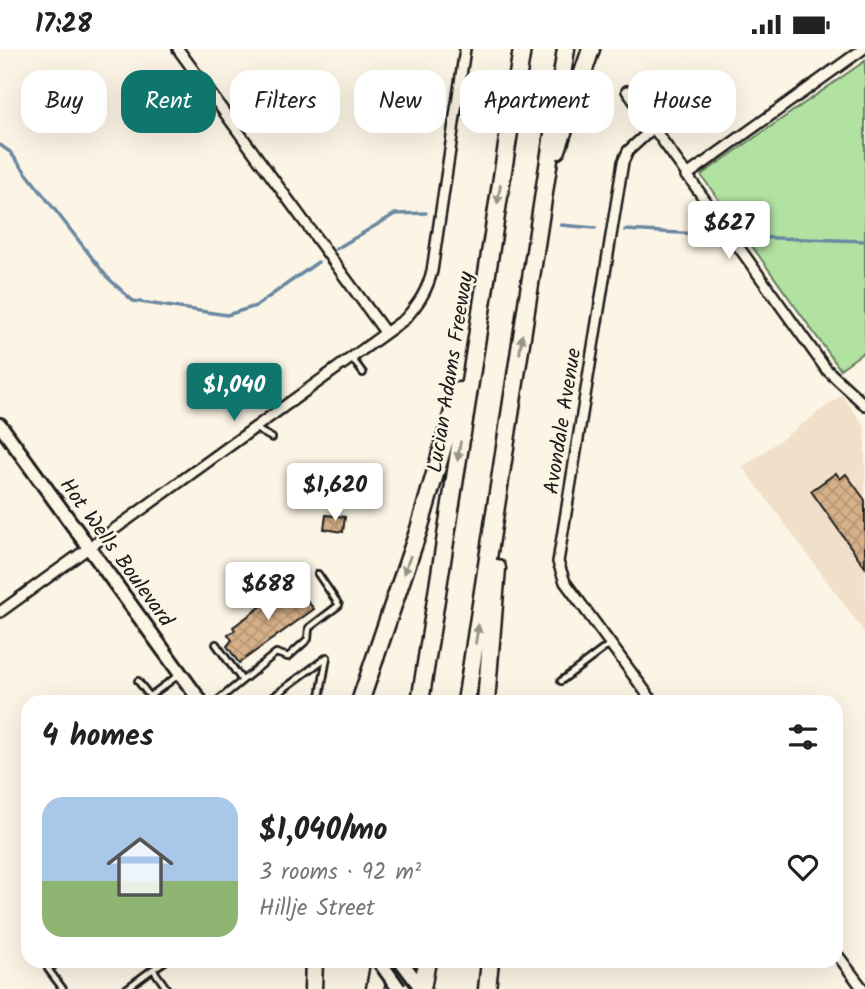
<!DOCTYPE html>
<html lang="en">
<head>
<meta charset="utf-8">
<style>
	:root { --surface:#fff; --page:#f2f2f2; --text:#222; --muted:#767676; --line:#e0e0e0; --accent:#0f766e }
	body { margin:0; font-family:Kalam,sans-serif; background:var(--page); color:var(--text); height:100vh; display:flex; flex-direction:column; font-size:26px; white-space:nowrap }
	* { box-sizing:border-box; margin:0 }
	p { font-size:23px; color:var(--muted) }
	.icon { flex:none; width:38px; height:38px; fill:none; stroke:currentColor; stroke-width:2; stroke-linecap:round; stroke-linejoin:round }
	.map { position:relative; flex:1; overflow:hidden }
	.panel { position:absolute; left:21px; top:646px; width:822px; height:273px; display:flex; flex-direction:column; background:var(--surface); border-radius:21px; box-shadow:0 7px 28px #0002 }
	.panel>* { flex:none }
	.guide { position:absolute; left:21px; top:21px; width:824px; height:63px; display:flex; gap:14px }
	.price { position:absolute; translate:-50% -60px; padding:0 16px; border-radius:7px; background:#fff; color:#222; font-size:23px; line-height:46px; filter:drop-shadow(0 2px 4px #0008) }
	.price::after { content:''; position:absolute; left:50%; top:42px; width:21px; height:16px; margin-left:-10px; background:inherit; clip-path:polygon(0 0,100% 0,50% 100%) }
	.price.selected { background:var(--accent); color:#fff }
	ul { padding:0; list-style:none }
	li { display:flex; align-items:center; gap:21px; height:175px; padding:0 21px }
	li+li { border-top:2px solid var(--line) }
	li span { display:grid; place-items:center; flex:none; width:196px; height:140px; border-radius:21px; color:#555 }
	li>.icon { margin-inline-start:auto }
	span .icon { width:84px; height:84px; fill:#fffc; stroke-width:1 }
	li b { font-size:30px }
	h2 { display:flex; justify-content:space-between; align-items:center; height:84px; padding:0 21px; font-size:30px }
	.pill { padding:0 24px; border-radius:21px; background:var(--surface); box-shadow:0 7px 28px #0002; font-size:24px; line-height:63px }
	.pill.selected { background:var(--accent); color:#fff }
	.status { display:flex; justify-content:space-between; align-items:center; height:49px; padding:0 35px; background:var(--surface); direction:ltr }
	.status svg { height:19px; fill:currentColor }
	.map>svg:first-child { display:block }
	.built { fill:#f1e0c9 }
	.green { fill:#b2e2a2; stroke:#677f5f; stroke-width:2 }
	.lines { fill:none; stroke-linecap:round; stroke-linejoin:round }
	.stream { stroke:#6b87a2; stroke-width:3.5 }
	.building { fill:url(#building-cross-hatch); stroke:#1c1c1c; stroke-width:2 }
	.lane-casing { stroke:#1c1c1c; stroke-width:10 }
	.street-casing { stroke:#1c1c1c; stroke-width:14 }
	.secondary-casing { stroke:#1c1c1c; stroke-width:18 }
	.highway-casing { stroke:#1c1c1c; stroke-width:21 }
	.lane { stroke:#fcf5e5; stroke-width:4.5 }
	.street { stroke:#fcf5e5; stroke-width:9 }
	.secondary { stroke:#fcf5e5; stroke-width:12 }
	.highway { stroke:#fcf5e5; stroke-width:16 }
	.secondary-bridge-casing { stroke:#1c1c1c; stroke-width:18; stroke-linecap:butt }
	.secondary-bridge { stroke:#fcf5e5; stroke-width:12 }
	.oneway { fill:#97938b }
	.labels { text-anchor:middle; stroke-width:5; stroke-linejoin:round; paint-order:stroke }
	.street-label { font-size:21px; fill:#1c1c1c; stroke:#fcf5e5 }
</style>
</head>
<body>
<div class="status"><b>17:28</b><svg viewBox="0 0 49 12"><path d="M0 12V9h3v3zM5 12V6h3v6zM10 12V3h3v9zM15 12V0h3v12zM26 1h20v11H26zM47 4h2v5h-2z"/></svg></div>
<div class="map">
<svg width="865" height="940" viewBox="0 0 865 940">
	<defs>
		<pattern id="building-cross-hatch" width="8" height="8" patternUnits="userSpaceOnUse" patternTransform="scale(1.75)"><rect width="8" height="8" fill="#d6b088"/><path d="M0 0l8 8M0 8l8-8" fill="none" stroke="#b79775"/></pattern>
	</defs>
	<rect width="100%" height="100%" fill="#fcf5e5"/>
	<filter id="ink" filterUnits="userSpaceOnUse"><feTurbulence type="fractalNoise" baseFrequency=".0143" numOctaves="2"/><feDisplacementMap in="SourceGraphic" scale="14" xChannelSelector="R" yChannelSelector="G"/><feConvolveMatrix kernelMatrix="1 2 1 2 8 2 1 2 1" color-interpolation-filters="sRGB"/></filter>
	<g filter="url(#ink)">
		<path class="built" d="M842 346 865 378V584L743 418Z"/>
		<path class="green" d="M865 12V302L840 320 701 126Z"/>
		<g class="lines">
			<path class="stream" d="M0 96 10 103 107 228 133 252 227 266 256 257 318 213
				M561 176 595 179
				M625 181 717 186
				M744 188 865 192
				M336 200 395 165 426 164"/>
		</g>
		<path class="building" d="M836 424 840 430 846 425 865 451V518L811 442Z
			M326 466 345 468 343 483 324 480Z
			M293 534 314 560 239 614 227 597 232 591 228 586 235 581 233 578Z"/>
		<g class="lines">
			<defs>
				<path id="lane" d="M351 308 363 324
					M254 379 272 389
					M216 595 241 630
					M138 632 154 653
					M561 632 610 595
					M279 644 288 653
					M150 647 180 625
					M216 653 276 604 288 608 308 590 309 579 339 556 318 525
					M266 653 327 608 319 653
					M60 912 48 920 63 940
					M165 912 153 920 167 940
					M126 940 153 920"/>
				<path id="street" d="M178 0 385 283
					M627 42 826 320 865 356
					M652 80 628 102 623 113 558 513 565 533 653 653
					M686 127 863 0
					M0 563 405 270C419 254 427 242 432 222L465 0
					M836 904 863 940"/>
				<path id="secondary" d="M0 376 201 653
					M401 912 422 940"/>
				<path id="highway" d="M557 101 591 0
					M360 653 419 480 459 342
					M420 653 522 0
					M466 653 566 0
					M486 653 497 519
					M313 940 314 912
					M375 940 380 912
					M422 940 427 912
					M487 940 490 912"/>
			</defs>
			<use href="#lane" class="lane-casing"/>
			<use href="#street" class="street-casing"/>
			<use href="#secondary" class="secondary-casing"/>
			<use href="#highway" class="highway-casing"/>
			<use href="#lane" class="lane"/>
			<use href="#street" class="street"/>
			<use href="#secondary" class="secondary"/>
			<use href="#highway" class="highway"/>
			<defs>
				<path id="secondary-bridge" d="M379 912 399 940"/>
			</defs>
			<use href="#secondary-bridge" class="secondary-bridge-casing"/>
			<use href="#secondary-bridge" class="secondary-bridge"/>
		</g>
		<defs><path id="oneway-solid" d="M-6-.8H1V-3.2L6.5 0L1 3.2V.8H-6Z" transform="scale(1.75)"/></defs>
		<g class="oneway">
			<use href="#oneway-solid" transform="translate(499 145) rotate(99)"/>
			<use href="#oneway-solid" transform="translate(521 295) rotate(-82)"/>
			<use href="#oneway-solid" transform="translate(459 402) rotate(99)"/>
			<use href="#oneway-solid" transform="translate(407 516) rotate(110)"/>
			<use href="#oneway-solid" transform="translate(477 585) rotate(-81)"/>
		</g>
	</g>
	<g class="labels">
		<g class="street-label">
			<text transform="translate(450 323) rotate(-81)" y="7">Lucian Adams Freeway</text>
			<text transform="translate(562 372) rotate(-81)" y="7">Avondale Avenue</text>
			<text transform="translate(117 503) rotate(54)" y="7">Hot Wells Boulevard</text>
		</g>
	</g>
</svg>
<b class="price" style="left:729px;top:212px">$627</b>
<b class="price selected" style="left:234px;top:374px">$1,040</b>
<b class="price" style="left:335px;top:474px">$1,620</b>
<b class="price" style="left:268px;top:573px">$688</b>
<div class="guide">
<a class="pill">Buy</a>
<a class="pill selected">Rent</a>
<a class="pill">Filters</a>
<a class="pill">New</a>
<a class="pill">Apartment</a>
<a class="pill">House</a>
</div>
<section class="panel">
<h2>4 homes<svg class="icon" aria-label="filters" viewBox="0 0 24 24"><path d="M4 7h16M4 17h16"/><circle cx="9" cy="7" r="2"/><circle cx="15" cy="17" r="2"/></svg></h2>
<ul>
<li><span style="background:linear-gradient(#a9c7e8 60%,#8fb573 0)"><svg class="icon" aria-label="home" viewBox="0 0 24 24"><path d="M3 11l9-7 9 7M6 9v11h12V9"/></svg></span><div><b>$1,040/mo</b><p>3 rooms · 92 m²</p><p>Hillje Street</p></div><svg class="icon" aria-label="heart" viewBox="0 0 24 24"><path d="M12 20l-8-8c-3-5 5-10 8-4 3-6 11-1 8 4z"/></svg></li>
</ul>
</section>
</div>
</body>
</html>
